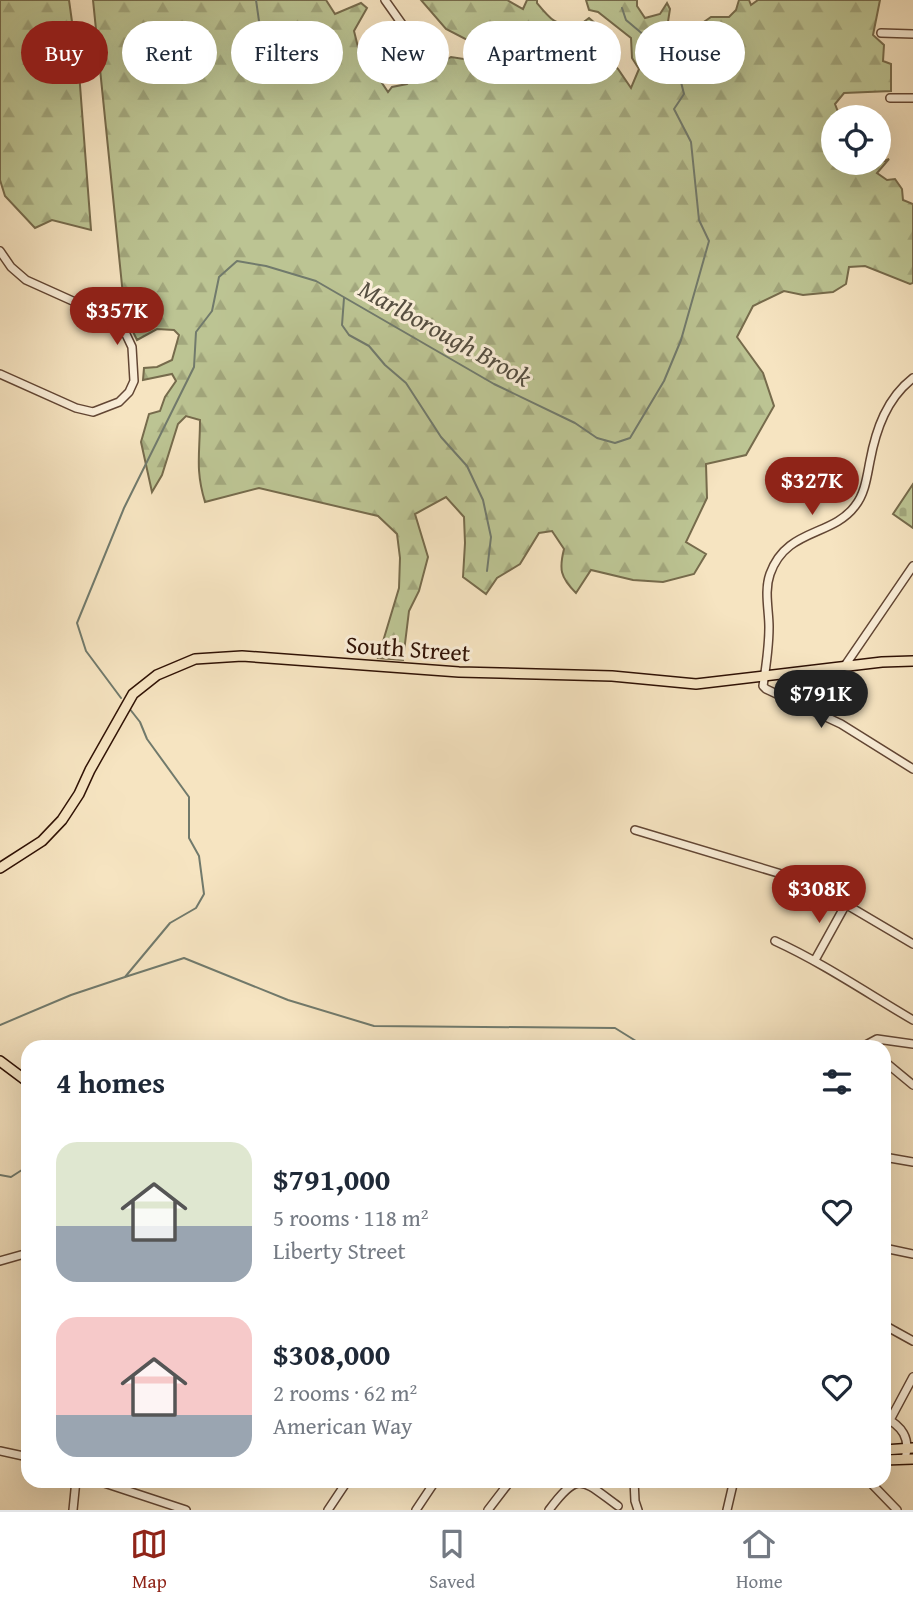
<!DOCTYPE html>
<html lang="en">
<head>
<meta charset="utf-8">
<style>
	:root { --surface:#fff; --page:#f2f2f3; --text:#1f2937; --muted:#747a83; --line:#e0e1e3; --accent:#8f2418 }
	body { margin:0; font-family:"Gentium Book Plus",serif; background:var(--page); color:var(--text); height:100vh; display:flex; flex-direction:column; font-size:26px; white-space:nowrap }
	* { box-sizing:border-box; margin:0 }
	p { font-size:23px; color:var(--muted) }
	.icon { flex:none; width:38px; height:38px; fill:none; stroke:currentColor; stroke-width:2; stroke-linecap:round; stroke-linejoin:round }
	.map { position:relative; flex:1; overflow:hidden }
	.panel { position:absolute; left:21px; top:1040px; width:870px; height:448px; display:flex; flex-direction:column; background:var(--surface); border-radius:21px; box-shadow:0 7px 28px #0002 }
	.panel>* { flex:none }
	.top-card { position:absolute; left:21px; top:21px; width:872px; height:63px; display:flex; gap:14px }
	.tools { position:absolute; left:821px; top:105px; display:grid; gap:14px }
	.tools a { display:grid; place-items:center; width:70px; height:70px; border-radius:50%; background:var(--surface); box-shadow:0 7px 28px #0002; font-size:35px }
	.price { position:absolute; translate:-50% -60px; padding:0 16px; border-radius:24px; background:var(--accent); color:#fff; font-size:23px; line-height:46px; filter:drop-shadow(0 2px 4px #0008) }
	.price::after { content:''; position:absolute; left:50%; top:42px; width:21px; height:16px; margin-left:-10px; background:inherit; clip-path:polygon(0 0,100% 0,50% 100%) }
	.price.on { background:#222; color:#fff }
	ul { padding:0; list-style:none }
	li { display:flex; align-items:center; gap:21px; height:175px; padding:0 35px }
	li span { display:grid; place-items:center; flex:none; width:196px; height:140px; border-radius:21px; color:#555 }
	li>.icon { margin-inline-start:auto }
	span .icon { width:84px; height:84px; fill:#fffc; stroke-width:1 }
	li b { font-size:30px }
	h2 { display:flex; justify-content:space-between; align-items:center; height:84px; padding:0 35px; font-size:30px }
	.pill { padding:0 24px; border-radius:32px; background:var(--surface); box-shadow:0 7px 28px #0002; font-size:24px; line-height:63px }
	.pill.on { background:var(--accent); color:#fff }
	.dock { display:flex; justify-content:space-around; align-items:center; height:98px; border-top:2px solid var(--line); background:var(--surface); font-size:19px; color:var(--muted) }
	.dock a { display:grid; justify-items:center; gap:4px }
	.dock .on { color:var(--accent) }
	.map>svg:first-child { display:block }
	.forest { fill:url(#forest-firs); stroke:#766b4c; stroke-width:2 }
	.cemetery { fill:url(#cemetery-stones); stroke:#766b4c; stroke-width:2 }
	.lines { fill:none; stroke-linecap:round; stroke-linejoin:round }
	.stream { stroke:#717a6c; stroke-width:2 }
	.minor-casing { stroke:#624634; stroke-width:10 }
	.major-casing { stroke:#301205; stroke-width:12 }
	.minor { stroke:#f9edd7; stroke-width:7 }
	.major { stroke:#f6e4c1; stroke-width:9 }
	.labels { text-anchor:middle; stroke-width:6; stroke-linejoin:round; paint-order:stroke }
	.street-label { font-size:24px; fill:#301205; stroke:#f9edd7 }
	.water-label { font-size:26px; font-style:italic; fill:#564f41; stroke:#f9edd7 }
</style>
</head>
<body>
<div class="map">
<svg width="913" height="1510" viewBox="0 0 913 1510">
	<defs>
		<pattern id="forest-firs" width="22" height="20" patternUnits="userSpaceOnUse" patternTransform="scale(1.75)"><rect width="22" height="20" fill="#bcc493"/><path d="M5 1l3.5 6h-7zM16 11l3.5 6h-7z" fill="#a2a77d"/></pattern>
		<pattern id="cemetery-stones" width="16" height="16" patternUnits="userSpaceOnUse" patternTransform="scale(1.75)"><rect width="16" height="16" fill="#bcc493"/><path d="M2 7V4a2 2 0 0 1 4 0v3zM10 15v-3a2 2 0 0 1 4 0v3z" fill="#a2a77d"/></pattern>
	</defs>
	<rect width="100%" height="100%" fill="#f6e4c1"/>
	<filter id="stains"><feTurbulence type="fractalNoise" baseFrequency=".00286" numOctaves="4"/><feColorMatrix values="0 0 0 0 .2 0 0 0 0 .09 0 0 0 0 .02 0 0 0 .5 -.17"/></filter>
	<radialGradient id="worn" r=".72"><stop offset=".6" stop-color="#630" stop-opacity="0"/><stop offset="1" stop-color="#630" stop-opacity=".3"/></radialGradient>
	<path class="forest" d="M0 0H69L79 72 91 230 52 220 35 228 5 196 0 180Z
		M93 0H326L335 14 361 3 367 8 354 31 358 47 388 92 392 87 407 84 415 76 428 71 451 57 483 62 488 57 483 48 446 29 421 0H507L523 9 527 0H537V3C551 20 555 25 577 27L589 18 603 30 610 44 606 59 618 69 631 88 639 69 632 58 631 38 598 12 589 10 586 0H637V6L645 18 660 14 667 3 670 9 667 28 688 33 711 17H729L736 10 739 0H749L751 5 758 0H880L873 35 884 45 883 61 891 64V91L844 93 835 104 840 117H833V163L876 164 889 159 877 173 887 180 895 179 902 189 903 200 913 204V283L910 284 865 266 849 267 846 284 833 292 803 295 784 291 753 306 737 337 763 373 774 406 746 455 706 464 707 498 686 542 706 554 694 574 663 582 633 580 591 570 576 593C560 577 559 569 564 549L552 531 539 533 520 564 497 578 486 594 463 577 465 543 464 517 446 497 415 514 428 557 419 591 409 611 403 660 378 658 399 588 400 558 397 534 378 516 259 488 205 502C195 469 200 453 200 420L186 416 178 424 162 475 152 492 141 442 149 414 160 411 165 397 176 381 172 374 143 380 144 368 157 367 172 360 179 335 174 330 157 329 137 340 125 315Z"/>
	<path class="cemetery" d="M913 484V528L893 514Z"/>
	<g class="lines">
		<path class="stream" d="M256 0 259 21
			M344 298 342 325 349 335 369 346 385 365 406 383 441 437 467 466 483 500 491 537 487 571
			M121 698 86 651 77 623 124 508 194 367 196 332 212 311 219 277 237 261 266 266 316 281 494 384 575 423 597 438 615 443 630 438 664 381 681 340 709 241 699 220 691 142 674 109 684 94 679 74 664 64 647 61 646 52 651 41 626 20 622 8
			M125 977 184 958 288 1000 374 1026 615 1028 644 1046
			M0 1025 71 995 125 977 170 923 196 908 204 894 199 856 189 838V797L147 739 140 722 129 708
			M0 1175 11 1177 25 1168 28 1158"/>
		<defs>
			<path id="minor" d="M385 0 426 58
				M881 33 913 34
				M890 98H913
				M0 251 11 267 26 280 106 316 123 328 132 347 134 381 129 392 119 402 93 412 76 408 0 374
				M913 378C887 398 876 429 870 461 867 476 865 494 855 506 832 537 786 528 770 574 764 591 769 610 769 627 769 646 766 667 763 686L766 689 841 724 913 769
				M844 667 913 566
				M635 830 808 882 913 944
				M775 941C823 963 867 993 913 1020
				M815 960 846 904
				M864 1046 877 1039 913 1044
				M884 1061 913 1085
				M884 1157 913 1162
				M884 1248 913 1254
				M0 1261 28 1253
				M884 1325 913 1341
				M884 1417C902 1426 911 1438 905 1459
				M890 1420 913 1377
				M0 1451 28 1457
				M95 1480 186 1510
				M634 1480 635 1501 638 1510
				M868 1480 897 1510
				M73 1510 76 1480
				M328 1510 348 1480
				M416 1510 436 1480
				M488 1510 511 1480
				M549 1510C579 1470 582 1480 618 1506
				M727 1510 734 1480"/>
			<path id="major" d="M0 868 42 841 62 820 79 794 90 770 133 694 157 675 195 659 242 656 459 672 612 676 696 684 882 662 913 661
				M0 1061 28 1082
				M884 1450 913 1448
				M884 1460 913 1459"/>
		</defs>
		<use href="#minor" class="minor-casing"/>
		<use href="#major" class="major-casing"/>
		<use href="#minor" class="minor"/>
		<use href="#major" class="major"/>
	</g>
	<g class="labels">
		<g class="street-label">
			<text transform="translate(408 649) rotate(4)" y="8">South Street</text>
		</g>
		<g class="water-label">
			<text transform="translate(445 333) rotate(29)" y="9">Marlborough Brook</text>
		</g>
	</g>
	<rect width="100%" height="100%" filter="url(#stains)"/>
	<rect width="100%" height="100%" fill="url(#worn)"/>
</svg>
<div class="tools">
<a><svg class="icon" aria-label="locate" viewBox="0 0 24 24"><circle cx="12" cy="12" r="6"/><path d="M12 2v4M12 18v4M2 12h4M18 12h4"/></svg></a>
</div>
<b class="price" style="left:117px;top:347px">$357K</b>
<b class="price" style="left:812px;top:517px">$327K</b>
<b class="price on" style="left:821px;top:730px">$791K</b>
<b class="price" style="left:819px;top:925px">$308K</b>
<div class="top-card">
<a class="pill on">Buy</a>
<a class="pill">Rent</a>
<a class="pill">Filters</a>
<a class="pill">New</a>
<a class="pill">Apartment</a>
<a class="pill">House</a>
</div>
<section class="panel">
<h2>4 homes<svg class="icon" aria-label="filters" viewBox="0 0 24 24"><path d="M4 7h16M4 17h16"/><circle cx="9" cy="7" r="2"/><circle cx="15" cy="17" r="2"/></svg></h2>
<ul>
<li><span style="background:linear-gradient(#dfe7d0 60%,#9aa5b1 0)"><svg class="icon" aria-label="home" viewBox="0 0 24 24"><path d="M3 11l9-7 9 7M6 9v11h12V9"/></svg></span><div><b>$791,000</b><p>5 rooms · 118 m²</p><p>Liberty Street</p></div><svg class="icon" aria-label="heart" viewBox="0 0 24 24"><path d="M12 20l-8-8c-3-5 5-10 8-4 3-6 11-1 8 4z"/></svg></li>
<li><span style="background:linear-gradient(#f6c9c9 70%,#9aa5b1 0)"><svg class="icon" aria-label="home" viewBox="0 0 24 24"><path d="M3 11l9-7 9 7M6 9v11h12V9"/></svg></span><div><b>$308,000</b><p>2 rooms · 62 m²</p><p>American Way</p></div><svg class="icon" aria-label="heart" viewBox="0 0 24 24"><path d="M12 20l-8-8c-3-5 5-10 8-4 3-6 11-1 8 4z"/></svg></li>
</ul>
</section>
</div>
<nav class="dock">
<a class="on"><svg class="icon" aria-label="map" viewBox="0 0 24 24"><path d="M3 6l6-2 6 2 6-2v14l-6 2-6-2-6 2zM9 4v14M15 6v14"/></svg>Map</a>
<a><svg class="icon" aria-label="saved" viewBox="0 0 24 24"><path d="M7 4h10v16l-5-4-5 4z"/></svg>Saved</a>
<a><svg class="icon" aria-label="home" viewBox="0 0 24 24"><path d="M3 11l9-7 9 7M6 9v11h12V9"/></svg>Home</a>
</nav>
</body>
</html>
